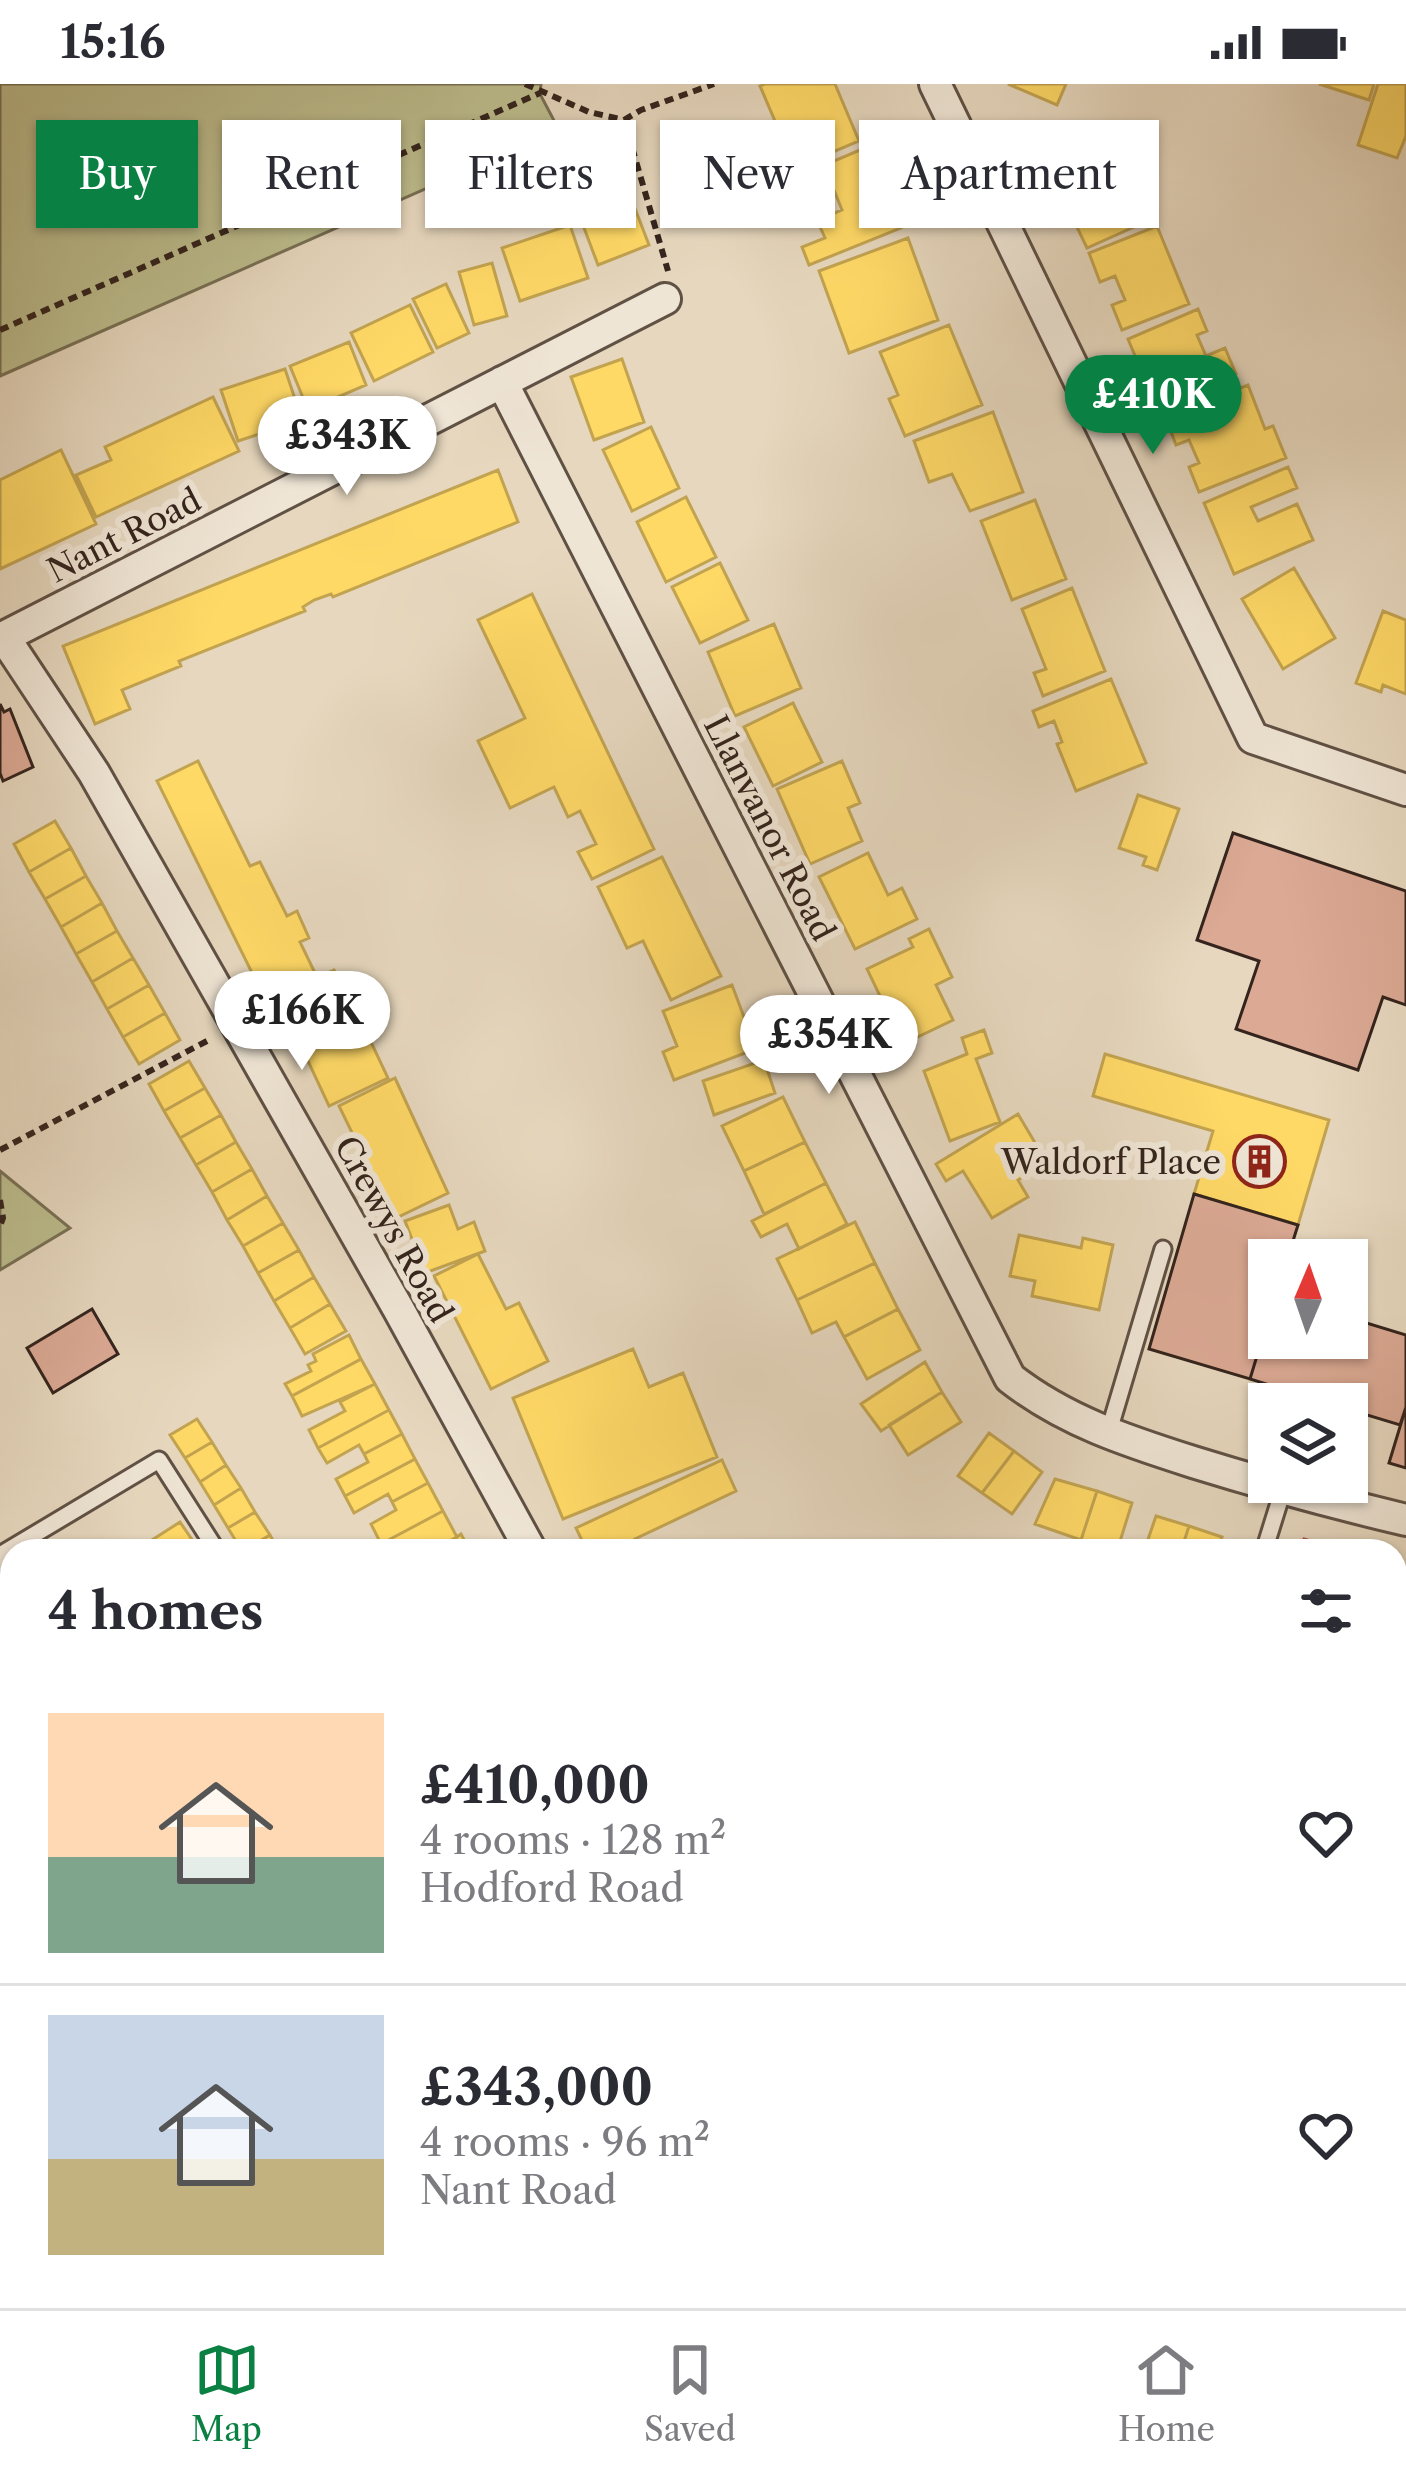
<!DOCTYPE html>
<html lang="en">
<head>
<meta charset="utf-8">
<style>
	:root { --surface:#fff; --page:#f2f2f3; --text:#2b2b33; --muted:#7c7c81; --line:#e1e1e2; --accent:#0b8043 }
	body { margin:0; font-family:"Libre Caslon Text",serif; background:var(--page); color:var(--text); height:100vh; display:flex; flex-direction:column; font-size:45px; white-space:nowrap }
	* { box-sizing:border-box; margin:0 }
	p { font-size:39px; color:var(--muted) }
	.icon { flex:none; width:66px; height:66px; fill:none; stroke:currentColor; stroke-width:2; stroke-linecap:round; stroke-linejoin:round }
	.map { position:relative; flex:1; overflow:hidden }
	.drawer { position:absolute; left:0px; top:1455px; width:1407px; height:771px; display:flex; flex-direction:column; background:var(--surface); border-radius:36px 36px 0 0; box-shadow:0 3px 9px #0004 }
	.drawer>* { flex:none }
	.guide { position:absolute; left:36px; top:36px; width:1335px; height:108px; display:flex; gap:24px }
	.needle { width:78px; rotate:2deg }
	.buttons { position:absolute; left:1248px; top:1155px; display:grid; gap:24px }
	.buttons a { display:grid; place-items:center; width:120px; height:120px; border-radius:0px; background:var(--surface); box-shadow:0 3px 9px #0004; font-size:60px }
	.price { position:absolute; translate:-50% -102px; padding:0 27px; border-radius:42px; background:#fff; color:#222; font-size:39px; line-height:78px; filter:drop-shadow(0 3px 6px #0008) }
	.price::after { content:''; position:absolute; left:50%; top:72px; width:36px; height:27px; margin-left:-18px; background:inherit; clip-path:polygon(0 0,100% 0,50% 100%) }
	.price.current { background:var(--accent); color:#fff }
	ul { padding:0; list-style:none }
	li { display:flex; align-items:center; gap:36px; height:300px; padding:0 48px }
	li+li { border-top:3px solid var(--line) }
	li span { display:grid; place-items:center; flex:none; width:336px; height:240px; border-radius:0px; color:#555 }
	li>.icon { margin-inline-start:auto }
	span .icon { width:144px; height:144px; fill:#fffc; stroke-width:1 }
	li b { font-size:51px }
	h2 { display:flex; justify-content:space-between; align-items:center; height:144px; padding:0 48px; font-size:51px }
	.tag { padding:0 42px; border-radius:0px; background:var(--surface); box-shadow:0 3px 9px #0004; font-size:42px; line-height:108px }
	.tag.current { background:var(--accent); color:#fff }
	.status { display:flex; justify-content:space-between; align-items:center; height:84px; padding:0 60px; background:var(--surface); direction:ltr }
	.status svg { height:33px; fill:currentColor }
	.tabs { display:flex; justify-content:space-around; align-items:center; height:168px; border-top:3px solid var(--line); background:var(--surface); font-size:33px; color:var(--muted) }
	.tabs a { display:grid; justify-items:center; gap:6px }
	.tabs .current { color:var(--accent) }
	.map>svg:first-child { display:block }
	.green { fill:#bcbc8d; stroke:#787055; stroke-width:3 }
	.homes { fill:#ffd966; stroke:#c2a350; stroke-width:3 }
	.shops { fill:#e06666; stroke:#ac5250; stroke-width:3 }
	.building { fill:#dba994; stroke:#34241d; stroke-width:3 }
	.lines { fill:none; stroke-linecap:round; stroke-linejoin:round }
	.service-casing { stroke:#605145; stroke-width:21 }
	.minor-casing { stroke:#605145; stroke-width:36 }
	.primary-casing { stroke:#34241d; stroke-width:54 }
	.path { stroke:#34241d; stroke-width:6; stroke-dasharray:9 6; stroke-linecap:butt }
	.service { stroke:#efe5d5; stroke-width:15 }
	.minor { stroke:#efe5d5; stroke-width:30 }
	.primary { stroke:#e6d7be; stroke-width:48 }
	.labels { text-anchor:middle; stroke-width:12; stroke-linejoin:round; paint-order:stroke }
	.street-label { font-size:33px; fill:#34241d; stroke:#efe5d5 }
	.poi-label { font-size:33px; fill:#34241d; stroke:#efe5d5; text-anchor:end }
</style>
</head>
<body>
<div class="status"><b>15:16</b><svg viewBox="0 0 49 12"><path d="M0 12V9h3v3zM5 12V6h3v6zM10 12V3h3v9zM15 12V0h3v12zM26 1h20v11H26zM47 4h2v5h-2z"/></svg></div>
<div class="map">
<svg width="1406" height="2224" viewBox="0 0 1406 2224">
	<rect width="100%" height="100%" fill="#e6d7be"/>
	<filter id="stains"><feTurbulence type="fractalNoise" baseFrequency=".00167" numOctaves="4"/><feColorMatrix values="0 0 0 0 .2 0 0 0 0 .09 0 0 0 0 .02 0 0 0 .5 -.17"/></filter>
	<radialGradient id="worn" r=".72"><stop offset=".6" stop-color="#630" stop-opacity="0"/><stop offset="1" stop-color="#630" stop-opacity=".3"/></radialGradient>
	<path class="green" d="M0 0H541L540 10 559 46 0 292Z
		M0 1087 70 1144 0 1186Z"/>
	<path class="homes" d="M765 0H835L859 57 795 84 760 2Z
		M1008 0H1066L1057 21Z
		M1319 0H1374L1369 16Z
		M1378 0H1406V52L1397 74 1358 61Z
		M1055 50 1063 66 1079 59 1087 74 1122 59 1156 133 1087 164 1074 137 1098 126 1089 106 1069 115 1041 56Z
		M867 63 901 144 809 181 802 163 825 154 817 136 842 126 833 104 818 110 808 88Z
		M629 109 649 161 598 181 578 128Z
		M570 141 588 194 520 217 502 164Z
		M1157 142 1189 220 1122 246 1112 221 1125 216 1115 192 1100 198 1089 169Z
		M908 154 938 236 849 269 819 187Z
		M492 179 507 232 474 241 459 188Z
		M446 200 469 249 437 264 413 215Z
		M410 221 433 268 374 297 351 249Z
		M1198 225 1207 247 1197 251 1206 272 1225 264 1236 290 1157 324 1128 255Z
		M949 241 982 321 905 352 889 315 898 311 880 268Z
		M349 258 366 301 308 326 290 282Z
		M622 275 644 338 594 356 571 293Z
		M285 285 302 336 238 357 221 306Z
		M1248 301 1265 345 1273 342 1286 374 1199 408 1189 383 1199 379 1189 356 1176 361 1166 334Z
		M213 313 239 367 96 433 76 391 111 376 105 363Z
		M993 328 1023 408 970 427 952 390 929 398 914 357Z
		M651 343 679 404 632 427 603 366Z
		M61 366 96 440 0 485V396Z
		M1288 383 1297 404 1251 423 1258 437 1297 420 1313 456 1234 490 1204 419Z
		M498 386 518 438 333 513 331 510 314 516 303 523 305 527 179 577 181 582 122 606 130 625 95 640 63 562Z
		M686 413 716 473 666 498 637 438Z
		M1035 416 1066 495 1012 516 981 437Z
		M720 479 748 536 700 559 672 503Z
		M1294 484 1335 554 1283 585 1242 515Z
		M1072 504 1105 587 1043 612 1034 589 1046 585 1022 525Z
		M532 510 654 765 592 795 578 768 596 760 580 727 568 733 554 703 510 724 478 657 525 634 478 536Z
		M1383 527 1406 536V610L1383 601 1381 608 1356 599Z
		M774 540 801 604 735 632 708 568Z
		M1111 595 1146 679 1076 707 1057 660 1062 658 1054 637 1039 643 1033 627Z
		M793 619 822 678 773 702 744 643Z
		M198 677 250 782 260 778 287 832 297 827 309 854 300 858 316 891 265 915 157 697Z
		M842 677 860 719 848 724 862 757 810 780 777 705Z
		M1138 711 1179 725 1157 786 1143 781 1146 773 1119 764Z
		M55 737 71 764 29 788 14 760Z
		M71 764 86 792 45 815 29 788Z
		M868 769 888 811 902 804 917 835 855 865 819 793Z
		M662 773 721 892 671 916 643 857 627 864 598 803Z
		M86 792 102 819 61 843 45 815Z
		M102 819 117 847 76 870 61 843Z
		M929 845 952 893 936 901 953 936 903 960 867 885 913 863 909 855Z
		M117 847 133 874 92 898 76 870Z
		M133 874 149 901 107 925 92 898Z
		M334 886 347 913 335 919 349 948 363 941 388 994 329 1022 278 913Z
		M149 901 165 929 123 953 107 925Z
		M732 901 756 965 674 996 663 968 677 962 663 927Z
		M165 929 180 956 139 980 123 953Z
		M984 946 992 969 976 975 1000 1038 950 1057 924 987 967 970 962 954Z
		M1105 970 1329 1036 1298 1141 1194 1110 1213 1047 1093 1012Z
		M764 976 775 1009 714 1031 703 997Z
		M189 977 205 1004 164 1027 149 1000Z
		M395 994 448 1109 394 1135 339 1022Z
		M205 1004 221 1031 180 1054 164 1027Z
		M783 1013 805 1058 744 1087 722 1042Z
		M1018 1030 1047 1079 1018 1096 1028 1113 992 1134 963 1087 946 1097 936 1080Z
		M221 1031 236 1058 196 1081 180 1054Z
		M236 1058 252 1085 212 1108 196 1081Z
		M805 1058 826 1099 764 1130 744 1087Z
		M252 1085 267 1112 227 1136 212 1108Z
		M826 1099 847 1140 799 1165 787 1140 761 1153 752 1137Z
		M267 1112 283 1139 243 1162 227 1136Z
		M449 1121 458 1145 474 1138 485 1167 425 1189 405 1137Z
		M855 1138 875 1179 797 1216 777 1175Z
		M283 1139 299 1166 258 1189 243 1162Z
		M1019 1151 1081 1164 1083 1154 1113 1161 1099 1226 1032 1212 1035 1197 1010 1192Z
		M299 1166 314 1193 274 1217 258 1189Z
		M478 1170 506 1225 519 1219 548 1277 491 1305 434 1192Z
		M875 1179 898 1225 844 1253 836 1238 812 1249 797 1216Z
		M314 1193 330 1220 290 1244 274 1217Z
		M330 1220 346 1247 305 1270 290 1244Z
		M898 1225 920 1266 867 1295 844 1253Z
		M349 1251 361 1275 292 1312 285 1300 311 1287 308 1281 316 1277 313 1270Z
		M633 1265 649 1303 683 1289 717 1373 563 1435 513 1314Z
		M361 1275 375 1300 302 1332 292 1312Z
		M925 1278 942 1308 881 1347 861 1320Z
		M375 1300 389 1326 318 1364 309 1346 345 1327 340 1318Z
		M942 1308 961 1338 908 1371 889 1341Z
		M389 1326 402 1350 364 1370 359 1361 327 1379 318 1364Z
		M197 1335 212 1358 185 1374 170 1351Z
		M989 1349 1014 1367 982 1409 958 1392Z
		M402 1350 415 1375 345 1412 336 1395 368 1378 364 1370Z
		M212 1358 226 1381 200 1398 185 1374Z
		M1014 1367 1042 1388 1012 1430 982 1409Z
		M415 1375 428 1399 392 1418 388 1410 354 1429 345 1412Z
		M722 1376 736 1407 635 1455 641 1467H587L576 1444Z
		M226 1381 241 1404 214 1421 200 1398Z
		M1055 1395 1097 1407 1081 1456 1035 1440Z
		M428 1399 443 1427 381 1460 371 1440 396 1426 392 1418Z
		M241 1404 255 1428 228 1444 214 1421Z
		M1097 1407 1132 1419 1117 1467 1081 1456Z
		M443 1427 457 1453 430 1467H420L417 1461 406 1467H385L381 1460Z
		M255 1428 270 1451 242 1467 228 1444Z
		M1156 1432 1189 1442 1181 1467H1144Z
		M180 1438 195 1460 184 1467H159L152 1456Z
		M1189 1442 1222 1453 1217 1467H1181Z
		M461 1450 470 1467H430L457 1453Z
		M270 1451 279 1467H244Z
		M0 1674H12V1745H0Z
		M12 1750V1907L0 1885V1757Z
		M12 2094V2155L0 2158V2098Z
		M1405 2200 1406 2224H1390Z
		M339 2214H397L398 2224H340Z
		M460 2214H515V2224H460Z
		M635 2214H714V2222L635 2224Z
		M825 2214H905L903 2224H868L826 2218Z"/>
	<path class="shops" d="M1304 1455 1346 1467H1300Z
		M1395 1481 1406 1484V1588L1395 1585Z"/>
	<path class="building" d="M0 620 4 628 10 625 33 683 3 697 0 689Z
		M1233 749 1406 807V921L1383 913 1358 986 1236 945 1259 877 1197 856Z
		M1194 1110 1298 1141 1287 1176H1269V1232L1250 1295 1149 1265Z
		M92 1225 118 1270 53 1309 27 1264Z
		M1269 1232V1254H1347V1233L1406 1251V1323L1400 1341 1347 1325V1320H1332L1250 1295Z
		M1406 1323V1384L1389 1379Z"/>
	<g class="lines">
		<defs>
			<path id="service" d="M1108 1350 1163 1165
				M1264 1467 1283 1406
				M0 1471 159 1376 217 1467
				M782 2217 831 2224
				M985 2224 986 2214"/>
			<path id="minor" d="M935 0 1253 654 1406 706
				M502 298 1010 1294C1065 1337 1127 1357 1193 1378 1264 1400 1334 1419 1406 1436
				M4 553 94 689 399 1226 531 1467
				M0 555 665 215
				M0 1490 9 1503 0 1558
				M1395 2139 1406 2143
				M781 2214 782 2224
				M287 2224V2220"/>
			<path id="primary" d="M1395 1839 1406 1804
				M1287 2224 1290 2214"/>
		</defs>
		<use href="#service" class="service-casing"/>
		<use href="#minor" class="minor-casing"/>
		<use href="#primary" class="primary-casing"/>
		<path class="path" d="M525 0 589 28 624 36 668 187
			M624 36 641 26 714 0
			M0 246 540 9
			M0 1066 207 957
			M0 1116 3 1134 0 1142
			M0 2214 12 2218 15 2224
			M12 2218 36 2224"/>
		<use href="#service" class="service"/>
		<use href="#minor" class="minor"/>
		<use href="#primary" class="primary"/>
	</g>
	<defs>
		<symbol id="building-ring" viewBox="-11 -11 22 22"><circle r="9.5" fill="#efe5d5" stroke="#8f2418" stroke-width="1.5"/><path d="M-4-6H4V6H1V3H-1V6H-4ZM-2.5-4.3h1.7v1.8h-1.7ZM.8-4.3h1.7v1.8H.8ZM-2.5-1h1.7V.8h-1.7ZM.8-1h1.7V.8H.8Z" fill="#8f2418"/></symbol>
	</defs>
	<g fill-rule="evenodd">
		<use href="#building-ring" x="1230" y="1048" width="59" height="59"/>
	</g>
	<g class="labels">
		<g class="street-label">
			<text transform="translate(124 451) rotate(-27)" y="12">Nant Road</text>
			<text transform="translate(770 744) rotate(63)" y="12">Llanvanor Road</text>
			<text transform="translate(394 1145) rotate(61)" y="12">Crewys Road</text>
		</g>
		<g class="poi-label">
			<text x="1221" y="1090">Waldorf Place</text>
		</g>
	</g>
	<rect width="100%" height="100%" filter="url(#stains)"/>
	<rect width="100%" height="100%" fill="url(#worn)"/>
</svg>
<div class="buttons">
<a><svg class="needle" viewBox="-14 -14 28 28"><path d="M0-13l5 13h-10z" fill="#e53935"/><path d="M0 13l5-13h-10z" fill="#7c7c81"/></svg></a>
<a><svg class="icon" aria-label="layers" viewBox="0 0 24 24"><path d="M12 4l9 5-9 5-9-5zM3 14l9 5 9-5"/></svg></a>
</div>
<b class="price current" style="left:1153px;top:373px">£410K</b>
<b class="price" style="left:347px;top:414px">£343K</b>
<b class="price" style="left:302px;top:989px">£166K</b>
<b class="price" style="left:829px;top:1013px">£354K</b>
<div class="guide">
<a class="tag current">Buy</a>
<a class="tag">Rent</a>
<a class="tag">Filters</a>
<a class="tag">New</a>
<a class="tag">Apartment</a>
</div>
<section class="drawer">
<h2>4 homes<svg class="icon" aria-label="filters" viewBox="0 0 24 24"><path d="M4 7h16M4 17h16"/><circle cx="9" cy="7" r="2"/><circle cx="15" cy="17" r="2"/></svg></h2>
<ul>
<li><span style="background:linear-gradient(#ffd9b3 60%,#7fa58c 0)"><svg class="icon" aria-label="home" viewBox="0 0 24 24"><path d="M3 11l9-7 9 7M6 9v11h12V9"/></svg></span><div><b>£410,000</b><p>4 rooms · 128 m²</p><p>Hodford Road</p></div><svg class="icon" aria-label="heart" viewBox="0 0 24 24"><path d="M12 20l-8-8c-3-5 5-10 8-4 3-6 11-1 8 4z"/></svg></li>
<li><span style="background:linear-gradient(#c9d6e8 60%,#c2b280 0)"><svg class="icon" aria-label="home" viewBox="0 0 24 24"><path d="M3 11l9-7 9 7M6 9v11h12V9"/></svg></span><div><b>£343,000</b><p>4 rooms · 96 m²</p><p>Nant Road</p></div><svg class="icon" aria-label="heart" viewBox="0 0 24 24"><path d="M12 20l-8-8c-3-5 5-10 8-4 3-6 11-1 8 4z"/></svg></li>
</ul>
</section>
</div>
<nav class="tabs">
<a class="current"><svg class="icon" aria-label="map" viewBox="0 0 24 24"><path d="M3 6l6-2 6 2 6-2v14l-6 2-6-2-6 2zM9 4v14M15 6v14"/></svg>Map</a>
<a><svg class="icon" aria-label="saved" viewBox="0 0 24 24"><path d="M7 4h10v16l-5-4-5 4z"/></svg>Saved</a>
<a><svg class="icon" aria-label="home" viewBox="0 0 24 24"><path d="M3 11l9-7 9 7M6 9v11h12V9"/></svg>Home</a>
</nav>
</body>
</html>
